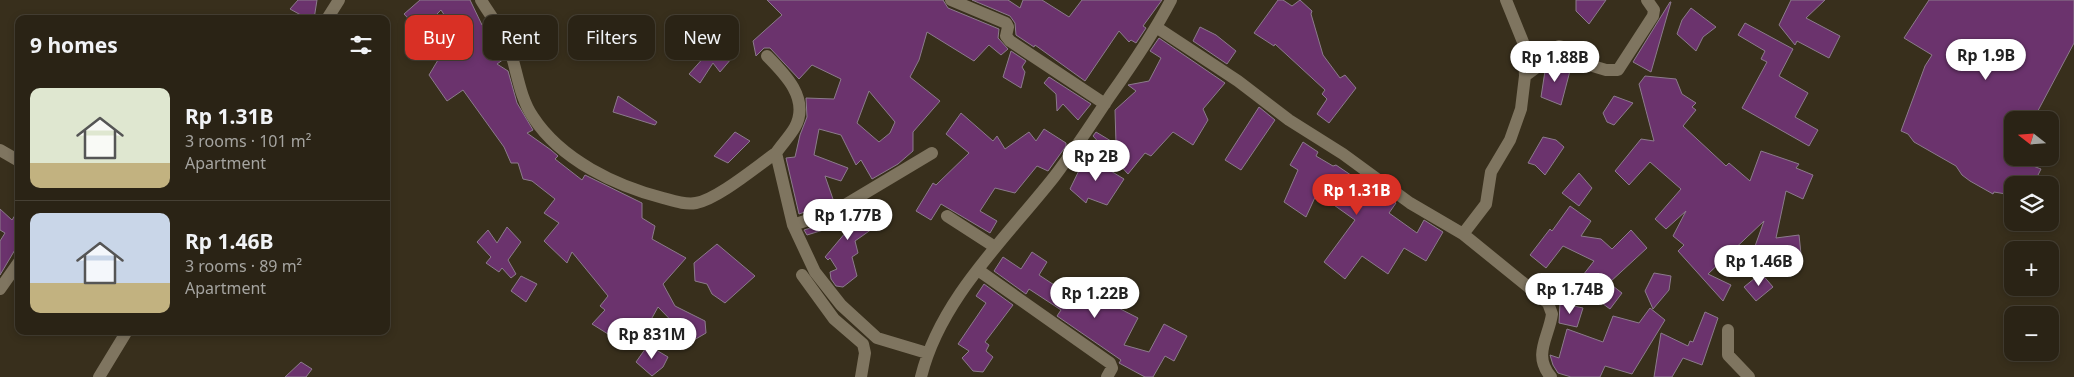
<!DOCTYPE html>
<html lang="en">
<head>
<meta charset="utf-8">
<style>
	:root { --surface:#2a2315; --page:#322b1e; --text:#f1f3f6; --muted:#a5a4a0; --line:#464034; --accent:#d93025 }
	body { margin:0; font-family:"Noto Sans",sans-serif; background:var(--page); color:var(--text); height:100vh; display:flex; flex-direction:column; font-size:19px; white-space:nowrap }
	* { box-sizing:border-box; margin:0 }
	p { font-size:16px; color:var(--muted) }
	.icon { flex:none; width:28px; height:28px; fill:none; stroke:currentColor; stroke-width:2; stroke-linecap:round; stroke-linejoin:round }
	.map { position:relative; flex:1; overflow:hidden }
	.side { position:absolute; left:15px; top:15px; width:375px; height:320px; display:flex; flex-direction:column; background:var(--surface); border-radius:10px; box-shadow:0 2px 8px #0003,0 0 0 1px var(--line) }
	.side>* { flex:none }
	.top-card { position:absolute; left:405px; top:15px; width:475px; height:45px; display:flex; gap:10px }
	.needle { width:32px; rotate:287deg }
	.tools { position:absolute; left:2004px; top:111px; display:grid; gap:10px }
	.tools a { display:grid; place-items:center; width:55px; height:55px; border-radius:10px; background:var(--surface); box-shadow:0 2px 8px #0003,0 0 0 1px var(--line); font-size:25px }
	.price { position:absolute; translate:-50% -42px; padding:0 11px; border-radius:18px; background:#fff; color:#222; font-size:16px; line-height:32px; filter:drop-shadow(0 1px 2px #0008) }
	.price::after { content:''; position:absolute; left:50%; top:30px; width:15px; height:11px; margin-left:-8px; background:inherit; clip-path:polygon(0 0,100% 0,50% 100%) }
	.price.selected { background:var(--accent); color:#fff }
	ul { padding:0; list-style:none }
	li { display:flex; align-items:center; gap:15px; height:125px; padding:0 15px }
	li+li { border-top:1px solid var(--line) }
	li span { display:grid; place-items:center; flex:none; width:140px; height:100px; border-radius:10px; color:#555 }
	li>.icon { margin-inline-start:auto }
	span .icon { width:60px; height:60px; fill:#fffc; stroke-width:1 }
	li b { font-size:21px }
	h2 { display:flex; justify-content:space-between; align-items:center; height:60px; padding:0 15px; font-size:21px }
	.pill { padding:0 18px; border-radius:10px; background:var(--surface); box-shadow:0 2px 8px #0003,0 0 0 1px var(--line); font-size:18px; line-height:45px }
	.pill.selected { background:var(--accent); color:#fff }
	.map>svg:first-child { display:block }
	.building { fill:#6b336d; stroke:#8c7b8c; fill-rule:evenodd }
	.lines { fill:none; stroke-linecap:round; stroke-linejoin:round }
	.minor { stroke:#7f7560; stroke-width:12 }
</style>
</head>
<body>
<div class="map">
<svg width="2074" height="377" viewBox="0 0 2074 377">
	<rect width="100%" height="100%" fill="#382f1c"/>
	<path class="building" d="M298 0H317L314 19H308L290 9Z
		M420 0H470L482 25 486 22 500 45 504 59 497 64 508 71 517 103 533 130 527 133 551 150 558 156 555 159 582 180 585 175 642 203V218L655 226 652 239 686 258 663 284 675 306 705 321 706 333 694 340H690L658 307 636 347 626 345 613 328 608 334 592 324 605 310 600 306 608 296 572 252 567 263 544 241 559 223 544 213 555 199 532 181 523 179 518 163H511L504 147 463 90 447 101 429 75 441 55 460 39 441 10 420 31 404 14Z
		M767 0H943L948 8 999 29 998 38 1008 49 1001 55 989 45 974 61 927 32 919 60 910 77 940 101 913 132V151L898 164 872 179 861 160 856 165 841 135 819 129 814 155 848 168 841 181 825 176 834 202 799 214 786 158 795 157 800 135 807 117 806 98 834 99 841 79 812 65 799 79 770 48H764L756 56 753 41 782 15ZM869 91 895 122 890 133 879 142 857 123Z
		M972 0H1008L1020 8 1023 0H1042L1069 17 1082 0H1162L1143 26 1146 28 1136 43 1131 40 1129 42 1119 31 1085 81 1035 45 1034 47 1016 35 1015 23 1010 16Z
		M1278 0H1283L1292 6 1300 0 1312 11 1311 14 1323 55 1340 78 1345 75 1356 88 1329 123 1317 114 1327 99 1322 94 1325 90 1275 44 1274 46 1254 33Z
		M1576 0H1606L1589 24 1576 11Z
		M1791 0H1825L1806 18 1840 36 1829 58 1797 41 1795 45 1779 25Z
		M1929 0H2074V43L2033 120H2012V158L2041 169 2033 185H2012V195L1994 192 1993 194 1970 181 1962 175 1956 166 1914 142 1908 134 1901 131 1925 66 1932 55 1904 38Z
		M1670 2H1671L1651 72 1633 62Z
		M1691 8 1716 27 1703 37 1696 51 1677 34 1682 20Z
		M1745 23 1793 49 1779 76 1808 93 1795 117 1818 130 1809 146 1742 108 1767 62 1761 59 1765 51 1738 35Z
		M1200 27 1216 35 1236 51 1227 64 1193 41Z
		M723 36 737 52 720 72 713 63 700 83 689 74Z
		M1159 38 1225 83 1203 109 1208 120 1193 145 1173 132 1151 156 1145 153 1128 174 1093 136 1096 132 1116 144 1115 110 1136 91 1128 85 1149 81 1161 58 1150 51Z
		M1011 51 1026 61 1022 67 1025 72 1021 88 1003 77Z
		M1554 62 1571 67 1561 105 1541 97 1545 71Z
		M1645 76 1676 79 1682 94 1696 103 1692 107 1696 110 1683 126 1726 166 1729 163 1750 181 1761 151 1799 164 1796 168 1813 175 1803 199 1786 191 1776 238 1799 235 1801 254 1781 256 1761 273 1749 263 1764 221 1708 274 1731 285 1723 301 1678 251 1684 245 1673 236 1686 211 1666 229 1655 219 1681 189 1650 162 1629 185 1615 171 1641 139 1654 141 1639 84Z
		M1049 77 1091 104 1078 120 1063 104 1057 111 1056 94 1044 83Z
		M618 96 657 122 655 125 613 112Z
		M1614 96 1633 103 1614 125 1607 122 1603 113Z
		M1259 107 1275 120 1241 170 1225 160Z
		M961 113 993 141 997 136 1005 149 1029 132 1036 141 1044 129 1066 143V146L1048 171 1037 166 1015 193 995 188 980 211 997 221 990 233 941 204 931 220 916 211 933 183 936 185 969 153 946 134Z
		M735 132 750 141 728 163 714 156Z
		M1543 137 1556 140 1564 147 1545 175 1535 165 1528 163Z
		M1303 142 1318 152 1316 156 1333 166 1336 165 1376 192 1378 189 1396 203 1389 213 1417 233 1424 220 1443 232 1426 261 1404 248 1388 274 1362 256 1345 279 1324 262 1355 220 1317 193 1306 217 1284 202 1298 170 1290 165Z
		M1086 156 1124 179 1107 205 1088 198 1086 203 1070 189Z
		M1579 173 1592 188 1579 206 1562 193Z
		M867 201 882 222 855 241 858 253 852 257 857 276 843 287 836 286 831 279 830 272 837 269 830 258 828 260 825 257 856 220 807 235 804 230 838 219Z
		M1570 206 1591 221 1581 236 1601 239 1612 249 1631 230 1647 248 1609 283 1622 293 1610 309 1576 284 1594 261 1563 246 1546 268 1530 255 1550 229 1552 231Z
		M0 209 12 220 19 209V243L0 275V241L5 233 0 230Z
		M507 227 521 242 508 260 516 274 511 278 502 268 499 272 486 263 491 257 477 242 488 230 497 243Z
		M717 244 755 276 725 303 712 294 707 284 695 281 694 263Z
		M1032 252 1047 262 1039 275 1071 296 1072 294 1091 307 1097 297 1138 318 1124 345 1149 352 1164 324 1187 336 1174 361 1165 356 1153 377H1145L1119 363 1121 360 1057 316 1061 310 1029 289 1026 294 994 271 1003 257 1021 269Z
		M1654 273 1671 276 1669 290 1653 309 1645 291Z
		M1761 273 1773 287 1756 301 1744 287Z
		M521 276 537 284 526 302 511 291Z
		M984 284 1013 305 985 342 989 345 986 351 993 357 983 372 973 371 962 358 969 351 958 344 986 303 976 296Z
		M1560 303 1583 308 1577 327 1559 323Z
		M1650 308 1665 320 1632 374 1605 366 1600 377H1571L1558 373 1553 365 1550 355 1559 358 1567 329 1603 342 1613 316 1639 323Z
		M1705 312 1718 318 1702 365 1683 358 1672 377H1654L1661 333 1688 346 1690 341 1693 342Z
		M648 345 668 357 663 367 652 376 636 362Z
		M301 362 312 369 306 377H285Z"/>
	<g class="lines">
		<path class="minor" d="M481 0C489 14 501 28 507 42 517 66 518 95 533 117 561 160 616 186 663 198 674 201 685 205 696 203 718 199 757 166 776 153
			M951 0 1006 23 1008 27 1006 36 1010 41 1105 104
			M327 19 339 0
			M1156 27 1238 81 1289 120 1343 154 1410 203 1463 234 1548 303 1552 314C1549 337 1532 355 1551 377
			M767 56C785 74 810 99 795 127 790 136 782 144 776 153L793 225 815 272 841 305 877 338 927 353
			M1525 76 1544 62 1554 48 1559 46 1568 48 1576 61 1606 70H1618L1653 16 1654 10 1647 0
			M0 150 19 161
			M947 216 995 247
			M793 225 835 211 932 153
			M1463 234 1486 204 1491 172 1510 140 1521 109 1525 76 1523 42 1506 0
			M978 270 1110 363 1112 368 1107 377
			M802 275 834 319 863 344 865 353 861 377
			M0 289 19 262
			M1728 330V355L1749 377
			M99 377 127 331
			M921 377C940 299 1006 238 1054 177 1074 151 1092 123 1110 96 1132 65 1154 33 1171 0"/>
	</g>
</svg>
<div class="tools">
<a><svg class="needle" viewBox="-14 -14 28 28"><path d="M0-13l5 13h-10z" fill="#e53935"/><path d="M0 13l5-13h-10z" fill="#a5a4a0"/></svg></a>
<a><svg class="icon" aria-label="layers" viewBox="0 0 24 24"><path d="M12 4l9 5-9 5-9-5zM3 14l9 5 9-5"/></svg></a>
<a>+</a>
<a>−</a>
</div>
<b class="price" style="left:1986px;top:81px">Rp 1.9B</b>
<b class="price" style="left:1555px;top:83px">Rp 1.88B</b>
<b class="price" style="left:1096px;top:182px">Rp 2B</b>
<b class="price selected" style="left:1357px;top:216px">Rp 1.31B</b>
<b class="price" style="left:848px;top:241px">Rp 1.77B</b>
<b class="price" style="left:1759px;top:287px">Rp 1.46B</b>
<b class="price" style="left:1570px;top:315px">Rp 1.74B</b>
<b class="price" style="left:1095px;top:319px">Rp 1.22B</b>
<b class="price" style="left:652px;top:360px">Rp 831M</b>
<div class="top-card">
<a class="pill selected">Buy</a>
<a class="pill">Rent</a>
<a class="pill">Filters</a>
<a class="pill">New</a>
</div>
<section class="side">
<h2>9 homes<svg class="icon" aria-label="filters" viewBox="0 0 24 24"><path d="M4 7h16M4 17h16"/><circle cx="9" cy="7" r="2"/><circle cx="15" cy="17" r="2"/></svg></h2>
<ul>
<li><span style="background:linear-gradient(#dfe7d0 75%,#c2b280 0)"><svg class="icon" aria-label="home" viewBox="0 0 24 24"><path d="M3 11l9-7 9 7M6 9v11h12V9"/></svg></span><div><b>Rp 1.31B</b><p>3 rooms · 101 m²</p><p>Apartment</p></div></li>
<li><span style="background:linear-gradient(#c9d6e8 70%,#c2b280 0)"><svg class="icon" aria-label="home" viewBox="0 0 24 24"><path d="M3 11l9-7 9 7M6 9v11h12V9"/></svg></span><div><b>Rp 1.46B</b><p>3 rooms · 89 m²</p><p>Apartment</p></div></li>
</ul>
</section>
</div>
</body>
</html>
